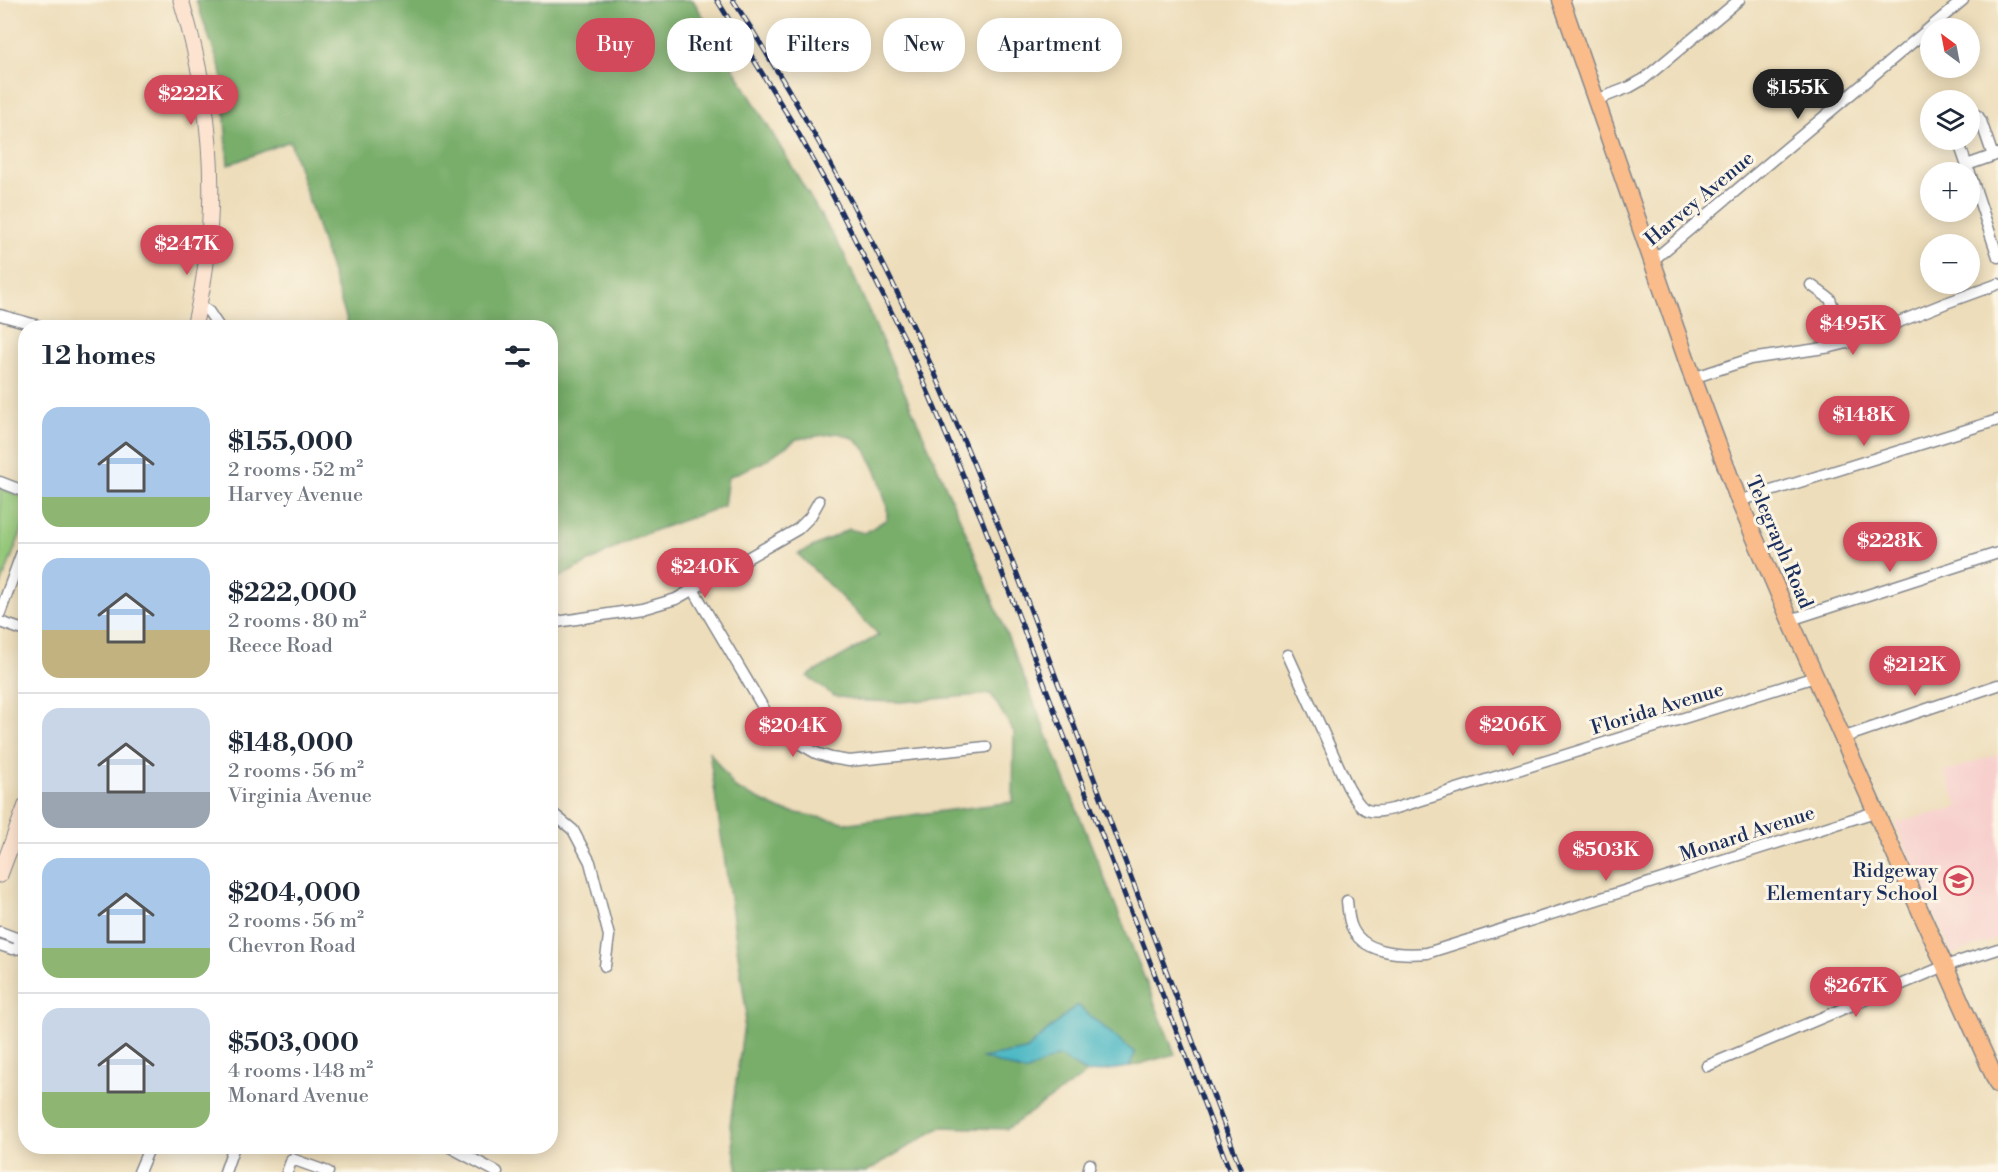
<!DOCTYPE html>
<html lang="en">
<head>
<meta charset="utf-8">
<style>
	:root { --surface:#fff; --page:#f2f2f3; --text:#1f2937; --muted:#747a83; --line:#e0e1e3; --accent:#d1495b }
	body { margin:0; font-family:"Libre Bodoni",serif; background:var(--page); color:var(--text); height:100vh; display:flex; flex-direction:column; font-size:22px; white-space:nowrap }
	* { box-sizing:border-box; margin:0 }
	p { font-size:20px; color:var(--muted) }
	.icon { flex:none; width:33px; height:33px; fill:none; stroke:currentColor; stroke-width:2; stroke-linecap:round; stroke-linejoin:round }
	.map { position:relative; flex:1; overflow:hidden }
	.details { position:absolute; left:18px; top:320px; width:540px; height:834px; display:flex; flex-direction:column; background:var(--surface); border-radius:24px; box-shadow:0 3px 15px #0003 }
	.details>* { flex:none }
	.banner { position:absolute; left:576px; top:18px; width:570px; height:54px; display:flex; gap:12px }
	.needle { width:39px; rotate:328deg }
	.tools { position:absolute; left:1920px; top:18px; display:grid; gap:12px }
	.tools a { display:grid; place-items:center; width:60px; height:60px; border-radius:50%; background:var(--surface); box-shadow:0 3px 15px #0003; font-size:30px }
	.price { position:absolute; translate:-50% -51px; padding:0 14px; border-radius:21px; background:var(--accent); color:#fff; font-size:20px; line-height:39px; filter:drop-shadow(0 2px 3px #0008) }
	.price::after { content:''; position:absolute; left:50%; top:36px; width:18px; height:14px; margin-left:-9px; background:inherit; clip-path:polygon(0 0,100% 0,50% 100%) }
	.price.on { background:#222; color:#fff }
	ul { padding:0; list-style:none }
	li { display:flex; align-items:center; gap:18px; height:150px; padding:0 24px }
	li+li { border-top:2px solid var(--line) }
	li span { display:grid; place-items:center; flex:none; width:168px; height:120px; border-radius:18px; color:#555 }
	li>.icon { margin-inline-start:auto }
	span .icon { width:72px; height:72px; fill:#fffc; stroke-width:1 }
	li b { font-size:26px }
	h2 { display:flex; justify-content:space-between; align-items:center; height:72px; padding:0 24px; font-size:26px }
	.pill { padding:0 21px; border-radius:24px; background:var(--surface); box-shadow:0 3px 15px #0003; font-size:21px; line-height:54px }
	.pill.on { background:var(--accent); color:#fff }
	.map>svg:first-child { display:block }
	.built { fill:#f7d0cd }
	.green { fill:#95c97a; stroke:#587c6c; stroke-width:1.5 }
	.forest { fill:#78ad6a; stroke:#4a6e64; stroke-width:1.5 }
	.water { fill:#49b7c4; stroke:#327391; stroke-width:1.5 }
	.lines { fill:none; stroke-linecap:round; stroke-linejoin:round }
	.minor-casing { stroke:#84868c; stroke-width:13 }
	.secondary-casing { stroke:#84868c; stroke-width:17 }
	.primary-casing { stroke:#84868c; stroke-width:19 }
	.minor { stroke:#fff; stroke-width:10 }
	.secondary { stroke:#fde4d0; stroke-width:15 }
	.primary { stroke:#f9bc8a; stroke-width:16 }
	.rail-casing { stroke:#1b2f5e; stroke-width:5 }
	.rail { stroke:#fcf5e5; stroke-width:3; stroke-dasharray:9; stroke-linecap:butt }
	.labels { text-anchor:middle; stroke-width:6; stroke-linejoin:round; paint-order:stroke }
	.street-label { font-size:20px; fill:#1b2f5e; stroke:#fcf5e5 }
	.poi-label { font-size:20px; fill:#1b2f5e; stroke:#fcf5e5; text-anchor:end }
</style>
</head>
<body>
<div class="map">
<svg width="1998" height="1172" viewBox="0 0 1998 1172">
	<rect width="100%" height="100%" fill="#fcf5e5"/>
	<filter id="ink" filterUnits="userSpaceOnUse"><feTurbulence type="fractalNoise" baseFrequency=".0167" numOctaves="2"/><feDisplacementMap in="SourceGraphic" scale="12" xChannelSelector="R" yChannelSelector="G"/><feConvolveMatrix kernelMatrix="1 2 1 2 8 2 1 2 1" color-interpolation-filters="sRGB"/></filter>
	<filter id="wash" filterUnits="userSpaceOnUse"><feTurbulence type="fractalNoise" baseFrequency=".008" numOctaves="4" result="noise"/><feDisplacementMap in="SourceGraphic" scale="24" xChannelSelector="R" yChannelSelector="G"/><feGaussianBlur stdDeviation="1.35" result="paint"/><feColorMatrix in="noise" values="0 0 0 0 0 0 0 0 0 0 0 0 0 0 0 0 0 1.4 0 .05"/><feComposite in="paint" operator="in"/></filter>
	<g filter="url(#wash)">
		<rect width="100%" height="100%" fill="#edddba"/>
		<path class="built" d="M1998 754V939L1952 954 1895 823 1959 807 1944 772Z"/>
		<path class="green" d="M0 488 26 498 25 522 0 587Z"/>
		<path class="forest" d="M196 0H693L844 254 964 528 1175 1054 1129 1067 1134 1053 1077 1005 1026 1050 985 1058 1025 1072 1058 1055 1087 1073 1007 1129 941 1127 866 1172H738L730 1125 746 1010 709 751 735 788 781 810 849 823 1013 802 1014 732 991 694 902 702 865 701 834 696 807 676 879 635 798 554 849 529 865 533 887 519V507L879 478 866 450 853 438 838 433 797 439 763 462 728 477 724 506 636 537 551 582 550 327H349L290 141 228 165 222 74Z"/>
		<path class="water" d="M1077 1005 1135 1053 1129 1067 1087 1073 1058 1056 1025 1072 983 1058 1026 1050Z"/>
	</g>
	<g filter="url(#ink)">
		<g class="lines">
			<defs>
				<path id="minor" d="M1596 100 1630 87 1644 79 1739 0
					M1970 112 1978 116 1981 121 1993 156
					M1958 140 1969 172
					M1967 165 1998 154
					M1970 173 1998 257
					M1651 262 1963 0
					M1811 285 1830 299 1847 343
					M200 305 209 312 219 327
					M0 315 43 327
					M1693 378 1750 359 1831 347 1847 343 1946 303 1998 284
					M0 482 26 492
					M1739 501 1998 420
					M693 589 767 714 777 726 788 737 816 753 831 758 849 761 986 747
					M0 613 26 541
					M1790 620 1998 553
					M0 622 26 631
					M550 623 642 609 676 599 798 529 810 517 819 501
					M1288 655 1348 787C1362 811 1365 815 1393 809L1815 677
					M1842 738 1998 685
					M550 811 573 830 590 862 609 936 605 966
					M1347 901C1348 908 1348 917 1351 925 1361 954 1402 955 1427 953L1875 812
					M0 932 16 938 26 948
					M0 945 12 949 26 948
					M1707 1066 1945 966 1998 949
					M448 1146 497 1172
					M139 1172 150 1146
					M225 1172 234 1146
					M287 1172 292 1159 328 1172
					M1088 1172 1090 1164"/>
				<path id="secondary" d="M181 0C214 107 221 218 194 327
					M0 875 26 805"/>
				<path id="primary" d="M1561 0 1693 378 1739 501 1790 620 1998 1085"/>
			</defs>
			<use href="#minor" class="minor-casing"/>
			<use href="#secondary" class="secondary-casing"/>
			<use href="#primary" class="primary-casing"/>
			<use href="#minor" class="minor"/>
			<use href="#secondary" class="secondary"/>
			<use href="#primary" class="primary"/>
			<defs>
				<path id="rail" d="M717 0 792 122 832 194 909 347 982 520 1230 1172
					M733 0C819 133 893 274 955 420 998 519 1034 620 1072 720 1129 871 1185 1021 1242 1172"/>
			</defs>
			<use href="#rail" class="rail-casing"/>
			<use href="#rail" class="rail"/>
		</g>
	</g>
	<defs>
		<symbol id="school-ring" viewBox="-11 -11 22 22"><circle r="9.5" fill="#fcf5e5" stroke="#d1495b" stroke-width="1.5"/><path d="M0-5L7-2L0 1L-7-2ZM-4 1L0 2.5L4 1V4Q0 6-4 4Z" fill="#d1495b"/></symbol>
	</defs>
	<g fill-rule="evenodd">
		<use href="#school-ring" x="1942" y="864" width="33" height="33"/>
	</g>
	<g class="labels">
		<g class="street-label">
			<text transform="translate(1699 198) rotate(-40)" y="7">Harvey Avenue</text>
			<text transform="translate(1780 542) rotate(67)" y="7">Telegraph Road</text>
			<text transform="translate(1657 708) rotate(-17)" y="7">Florida Avenue</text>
			<text transform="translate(1747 833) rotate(-18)" y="7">Monard Avenue</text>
		</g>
		<g class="poi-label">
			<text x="1938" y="877">Ridgeway<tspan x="1938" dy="23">Elementary School</tspan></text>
		</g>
	</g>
</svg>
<div class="tools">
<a><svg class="needle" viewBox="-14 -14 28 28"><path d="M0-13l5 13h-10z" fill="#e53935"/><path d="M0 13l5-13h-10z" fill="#747a83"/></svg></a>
<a><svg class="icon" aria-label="layers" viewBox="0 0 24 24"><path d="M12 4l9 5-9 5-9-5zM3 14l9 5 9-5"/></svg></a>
<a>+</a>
<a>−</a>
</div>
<b class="price on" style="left:1798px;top:120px">$155K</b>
<b class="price" style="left:191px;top:126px">$222K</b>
<b class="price" style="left:187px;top:276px">$247K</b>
<b class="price" style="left:1853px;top:356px">$495K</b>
<b class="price" style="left:1864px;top:447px">$148K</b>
<b class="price" style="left:1890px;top:573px">$228K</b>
<b class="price" style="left:705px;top:599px">$240K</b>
<b class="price" style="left:1915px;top:697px">$212K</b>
<b class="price" style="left:1513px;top:757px">$206K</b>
<b class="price" style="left:793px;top:758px">$204K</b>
<b class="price" style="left:1606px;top:882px">$503K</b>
<b class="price" style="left:1856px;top:1018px">$267K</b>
<div class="banner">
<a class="pill on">Buy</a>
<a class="pill">Rent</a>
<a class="pill">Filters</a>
<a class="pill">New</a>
<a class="pill">Apartment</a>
</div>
<section class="details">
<h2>12 homes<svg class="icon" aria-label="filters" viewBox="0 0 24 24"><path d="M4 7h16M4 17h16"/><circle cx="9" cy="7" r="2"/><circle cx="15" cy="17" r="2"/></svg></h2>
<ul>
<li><span style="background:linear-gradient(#a9c7e8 75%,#8fb573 0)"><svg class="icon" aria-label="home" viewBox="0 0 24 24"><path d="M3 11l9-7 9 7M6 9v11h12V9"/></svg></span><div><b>$155,000</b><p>2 rooms · 52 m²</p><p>Harvey Avenue</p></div></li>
<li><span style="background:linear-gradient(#a9c7e8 60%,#c2b280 0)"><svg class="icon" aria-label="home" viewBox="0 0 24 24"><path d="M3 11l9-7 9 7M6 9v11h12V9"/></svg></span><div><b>$222,000</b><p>2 rooms · 80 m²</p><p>Reece Road</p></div></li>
<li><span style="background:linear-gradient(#c9d6e8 70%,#9aa5b1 0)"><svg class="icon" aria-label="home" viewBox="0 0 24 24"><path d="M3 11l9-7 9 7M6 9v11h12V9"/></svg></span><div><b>$148,000</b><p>2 rooms · 56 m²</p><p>Virginia Avenue</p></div></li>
<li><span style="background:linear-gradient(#a9c7e8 75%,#8fb573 0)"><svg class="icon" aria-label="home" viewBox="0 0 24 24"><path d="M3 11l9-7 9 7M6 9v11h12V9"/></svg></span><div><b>$204,000</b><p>2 rooms · 56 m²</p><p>Chevron Road</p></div></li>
<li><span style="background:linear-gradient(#c9d6e8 70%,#8fb573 0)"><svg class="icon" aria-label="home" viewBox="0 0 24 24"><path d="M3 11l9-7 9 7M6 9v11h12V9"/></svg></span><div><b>$503,000</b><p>4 rooms · 148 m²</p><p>Monard Avenue</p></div></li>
</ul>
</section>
</div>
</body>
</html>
